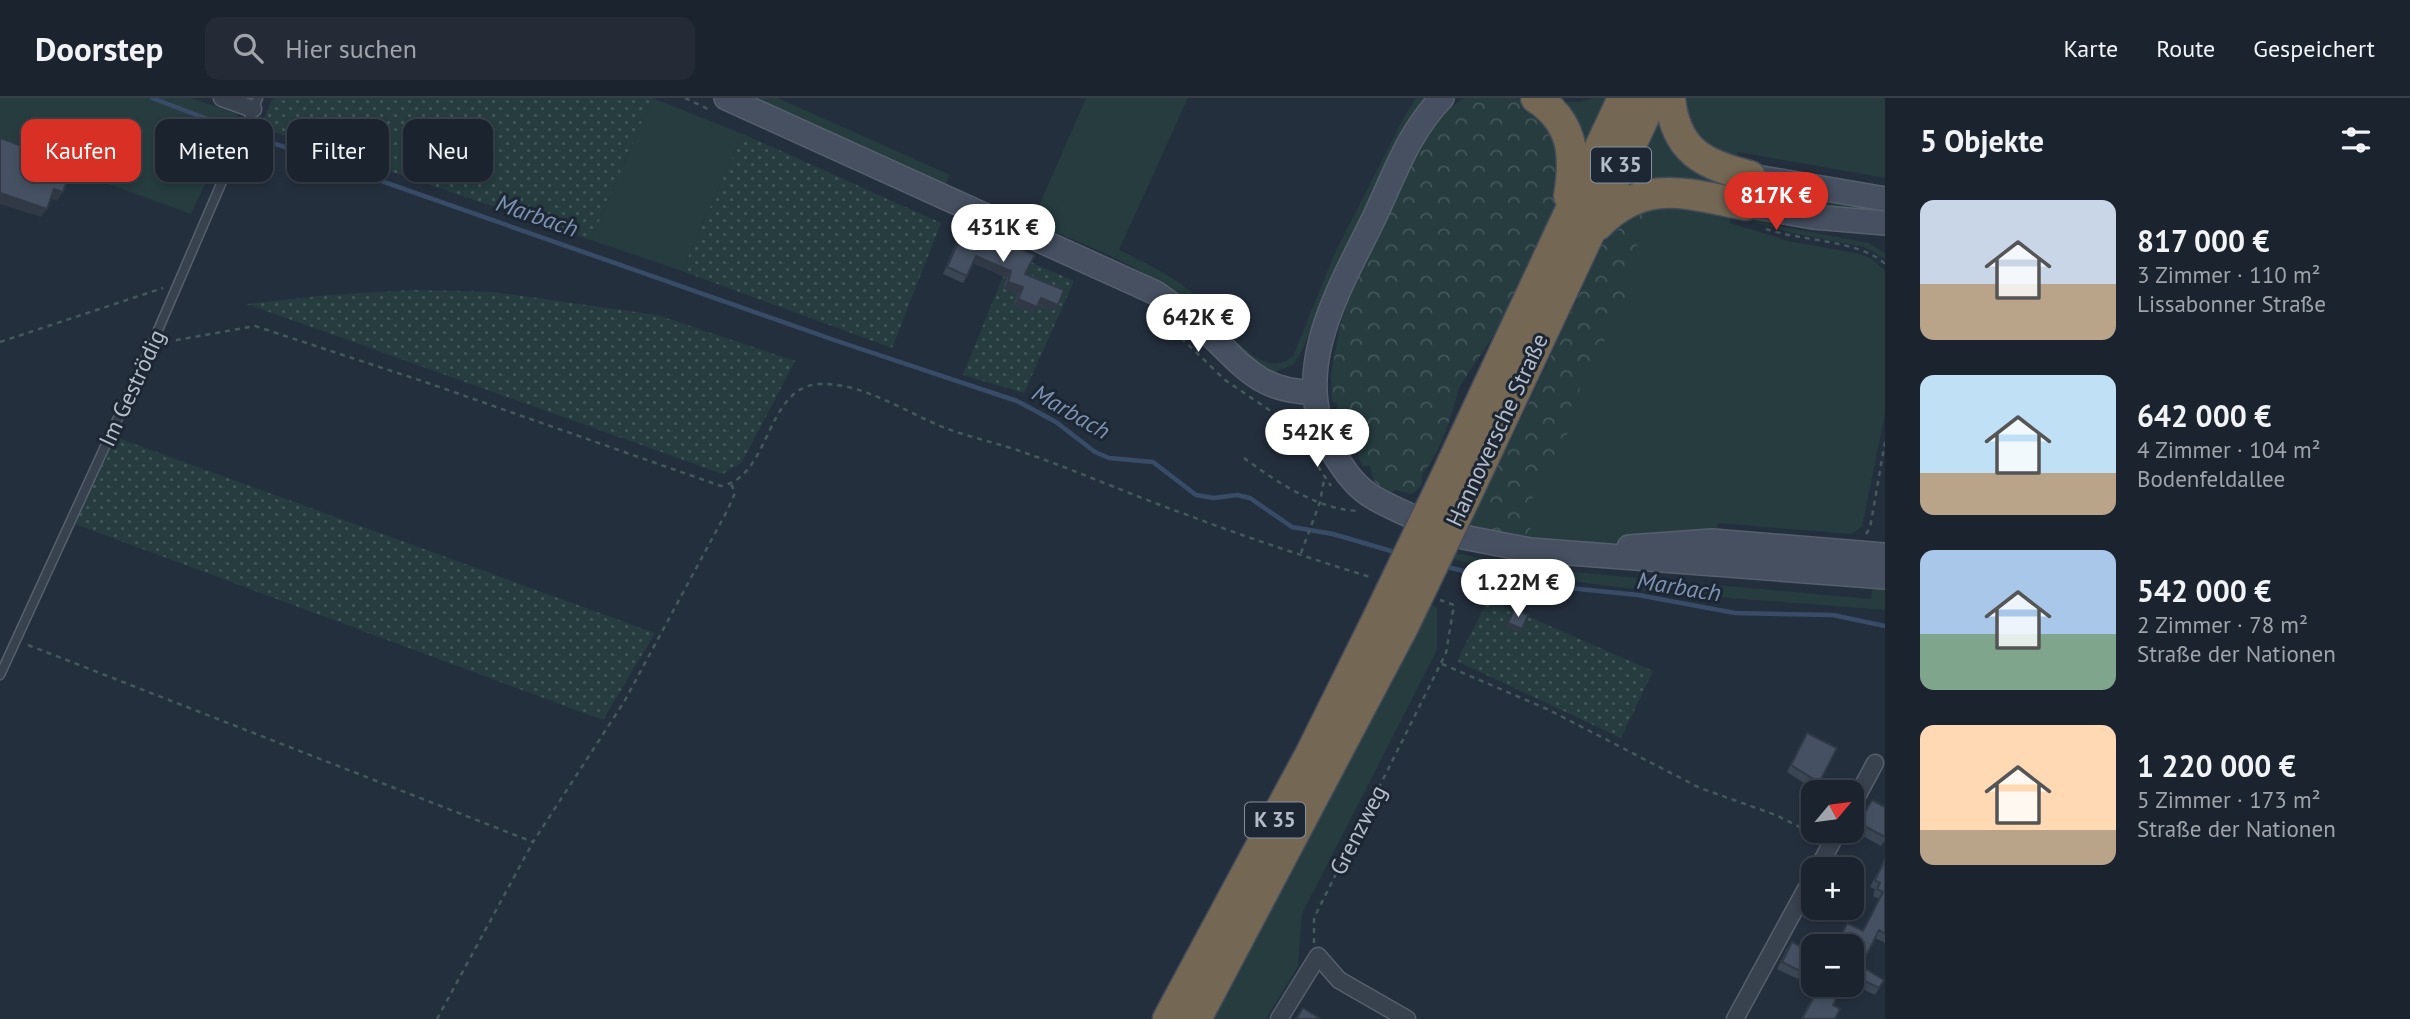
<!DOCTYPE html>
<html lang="de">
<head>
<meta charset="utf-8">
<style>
	:root { --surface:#1b232e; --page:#242b36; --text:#f1f3f6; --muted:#a0a4aa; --line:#39404a; --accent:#d93025 }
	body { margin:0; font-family:"PT Sans",sans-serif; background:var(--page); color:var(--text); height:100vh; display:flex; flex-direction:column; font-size:26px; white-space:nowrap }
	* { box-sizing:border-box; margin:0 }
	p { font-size:23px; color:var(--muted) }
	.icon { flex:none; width:38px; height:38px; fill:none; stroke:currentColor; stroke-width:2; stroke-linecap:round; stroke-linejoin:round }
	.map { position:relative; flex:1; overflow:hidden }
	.details { display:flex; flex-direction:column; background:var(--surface); width:525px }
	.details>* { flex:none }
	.hud { position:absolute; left:21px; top:21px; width:665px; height:63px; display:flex; gap:14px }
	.needle { width:46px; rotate:61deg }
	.controls { position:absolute; left:1801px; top:682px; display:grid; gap:14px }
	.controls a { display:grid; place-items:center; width:63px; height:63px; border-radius:14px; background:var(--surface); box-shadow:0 4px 10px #0003,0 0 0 2px var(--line); font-size:35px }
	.price { position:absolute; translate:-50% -60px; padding:0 16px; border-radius:24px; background:#fff; color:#222; font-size:23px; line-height:46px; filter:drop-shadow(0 2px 4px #0008) }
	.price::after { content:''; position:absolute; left:50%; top:42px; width:21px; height:16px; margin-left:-10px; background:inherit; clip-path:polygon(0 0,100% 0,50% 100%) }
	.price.selected { background:var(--accent); color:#fff }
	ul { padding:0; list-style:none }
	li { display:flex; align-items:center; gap:21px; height:175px; padding:0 35px }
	li span { display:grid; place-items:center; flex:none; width:196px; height:140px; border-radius:14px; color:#555 }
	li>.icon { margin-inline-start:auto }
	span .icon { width:84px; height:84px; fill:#fffc; stroke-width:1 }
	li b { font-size:30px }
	h2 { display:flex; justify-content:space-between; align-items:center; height:84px; padding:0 35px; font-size:30px }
	.pill { padding:0 24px; border-radius:14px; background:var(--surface); box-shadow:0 4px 10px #0003,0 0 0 2px var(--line); font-size:24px; line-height:63px }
	.pill.selected { background:var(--accent); color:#fff }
	header { display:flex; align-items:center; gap:42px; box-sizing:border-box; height:98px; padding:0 35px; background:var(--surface); border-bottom:2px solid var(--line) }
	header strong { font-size:33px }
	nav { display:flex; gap:38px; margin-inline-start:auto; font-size:24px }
	.search { width:490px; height:63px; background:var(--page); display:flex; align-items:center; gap:18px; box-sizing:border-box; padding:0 24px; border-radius:14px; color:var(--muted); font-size:26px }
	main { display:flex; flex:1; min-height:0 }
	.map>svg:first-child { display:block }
	.grass { fill:#263c3f }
	.forest { fill:url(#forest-crowns) }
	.garden { fill:url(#garden-dots) }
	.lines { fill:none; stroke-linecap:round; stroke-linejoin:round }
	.stream { stroke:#394c67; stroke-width:4.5 }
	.lane-casing { stroke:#565f6c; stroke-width:11 }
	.street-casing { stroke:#565f6c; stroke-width:19 }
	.secondary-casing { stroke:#565f6c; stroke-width:26 }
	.highway-casing { stroke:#434c59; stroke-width:33 }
	.path { stroke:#44595c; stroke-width:2.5; stroke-dasharray:5 5; stroke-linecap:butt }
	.lane { stroke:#38414e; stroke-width:8 }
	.street { stroke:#38414e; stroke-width:16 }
	.secondary { stroke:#465061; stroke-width:23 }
	.highway { stroke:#746855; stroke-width:30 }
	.highway-bridge-casing { stroke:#434c59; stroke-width:33; stroke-linecap:butt }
	.highway-bridge { stroke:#746855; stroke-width:30 }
	.wall { fill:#3b4654 }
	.shaded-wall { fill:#303945 }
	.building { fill:#455162; stroke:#303945; stroke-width:2 }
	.labels { text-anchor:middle; stroke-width:6; stroke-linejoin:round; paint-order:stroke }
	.shield { fill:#1d2633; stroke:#878f9c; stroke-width:2 }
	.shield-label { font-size:21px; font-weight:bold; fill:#b4bcc9 }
	.street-label { font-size:23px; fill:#b4bcc9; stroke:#1d2633 }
	.water-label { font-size:24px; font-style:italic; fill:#7c92b1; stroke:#1d2633 }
</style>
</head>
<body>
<header>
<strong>Doorstep</strong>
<div class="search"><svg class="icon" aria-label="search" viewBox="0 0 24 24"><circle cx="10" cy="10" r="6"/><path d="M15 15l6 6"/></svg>Hier suchen</div>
<nav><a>Karte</a><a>Route</a><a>Gespeichert</a></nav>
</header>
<main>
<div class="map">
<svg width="1885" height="921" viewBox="0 0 1885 921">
	<defs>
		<pattern id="forest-crowns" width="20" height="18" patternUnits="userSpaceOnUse" patternTransform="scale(1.75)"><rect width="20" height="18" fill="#263c3f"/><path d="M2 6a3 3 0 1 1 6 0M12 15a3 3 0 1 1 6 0" fill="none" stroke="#435659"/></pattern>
		<pattern id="garden-dots" width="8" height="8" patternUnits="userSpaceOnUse" patternTransform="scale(1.75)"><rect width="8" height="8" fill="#263c3f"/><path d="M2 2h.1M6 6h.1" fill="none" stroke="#435659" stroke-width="1.8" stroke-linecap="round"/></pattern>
	</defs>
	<rect width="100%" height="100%" fill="#242f3e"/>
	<path class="grass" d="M0 0H191L238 16 191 116 0 47Z
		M652 0 743 36 682 173 591 142Z
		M753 0H778L950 77 945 87Z
		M1086 0H1188L1119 152C1144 164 1169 176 1190 193 1213 211 1261 293 1294 256L1334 157 1404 19 1416 0H1428L1327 188 1302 253 1293 267 1274 274C1239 265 1206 219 1177 197 1135 164 1081 146 1032 124Z
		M1594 0H1611L1584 59 1558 4H1580Z
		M1679 0H1885V80L1738 54 1736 62 1885 88V93L1719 62C1695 49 1675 30 1679 0Z
		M1661 20 1676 45 1885 109V116L1780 100 1628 89Z
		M1647 105 1758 119 1784 129 1869 145 1885 155V161L1864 149 1792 135 1731 118 1730 125 1789 143 1860 156 1872 161 1885 173V316L1862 429 1851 436 1718 425 1717 430 1845 443 1643 441 1602 446H1556L1467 430 1483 387 1511 343 1603 146 1613 131Z
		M1456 455 1518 469 1871 501 1873 486 1885 488V512C1741 500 1594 494 1452 461Z
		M1431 506 1437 510V552L1302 816 1298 868 1266 921H1207L1413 533 1418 534Z"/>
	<path class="forest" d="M1463 0H1516L1554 30C1557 48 1565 71 1564 88 1562 104 1496 237 1484 252 1480 258 1461 285 1459 291 1451 317 1441 355 1422 376V387L1412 396 1395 392 1389 396 1374 383 1370 368H1362L1353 342 1347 343 1342 334 1343 329 1339 327 1337 306 1332 303 1331 277 1340 228 1350 199 1419 49 1436 23Z
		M1643 111 1657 113 1661 118V126L1647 132 1643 140 1639 139 1637 148 1640 150V155L1633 162V169L1623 174V186L1628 193 1625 203 1617 208 1612 207 1610 219 1606 221 1610 232 1604 235 1605 260 1590 268 1588 280 1580 283 1579 302 1570 309 1577 325 1574 332 1555 344 1557 352 1551 362V370L1540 376 1538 388 1531 390 1533 401 1524 414 1529 416 1531 434 1522 440 1491 434 1493 422 1487 398 1490 376 1511 343 1603 146C1620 133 1624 121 1643 111Z"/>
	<path class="garden" d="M273 0H652L591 142 260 29Z
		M743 36 941 125 892 250 682 173Z
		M1012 156 1074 183 1024 295 963 277Z
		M411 192 494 194 657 217 795 263 742 364 723 376 247 206 329 197Z
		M115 339 655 535 603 622 75 426Z
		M1486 506 1506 509 1653 573 1621 640 1457 563Z"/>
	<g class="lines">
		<path class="stream" d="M152 0 231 30
			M253 38 837 243 1017 303 1056 324 1095 354 1109 360 1153 364 1196 397 1214 400 1237 397 1250 400 1292 429 1333 436 1398 455
			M1444 468 1467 474 1569 490 1638 497 1735 515 1833 517 1885 528"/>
		<defs>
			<path id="lane" d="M0 577 152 246 258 0"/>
			<path id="street" d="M222 0 253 11
				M1852 708 1875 665
				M1817 772 1838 733
				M1279 921 1318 858 1339 882 1407 921
				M1735 921 1813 778"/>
			<path id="secondary" d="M726 0 1156 195C1169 205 1184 214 1196 224 1238 259 1253 295 1315 294
				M1750 78 1885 101
				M1746 107 1813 119 1885 125
				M1411 418C1396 411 1381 405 1368 396 1352 385 1341 367 1331 351 1288 273 1340 190 1374 120 1394 78 1409 33 1442 0
				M1463 439 1530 452 1885 479
				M1629 449 1712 443 1885 457"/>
			<path id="highway" d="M1536 0C1573 24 1576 57 1569 98
				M1670 0C1675 52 1703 67 1750 78
				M1598 127C1645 79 1687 96 1746 107
				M1441 389 1623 0
				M1465 400 1653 0
				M1168 921 1311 655 1378 520
				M1196 921 1403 529"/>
		</defs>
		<use href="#lane" class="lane-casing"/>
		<use href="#street" class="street-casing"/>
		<use href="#secondary" class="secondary-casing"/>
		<use href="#highway" class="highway-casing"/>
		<path class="path" d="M685 0 710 12
			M1766 131C1800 143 1860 142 1885 166
			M1174 233 1225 282 1290 326 1331 388
			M0 244 163 190
			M166 244 255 228 428 285 721 388C771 379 765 289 819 286 863 284 908 316 948 331 970 339 992 344 1014 351 1071 370 1126 395 1182 415 1245 439 1309 460 1373 480
			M1244 360C1277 384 1316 411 1358 413
			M1866 436 1870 430 1885 344
			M1301 455 1320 404 1324 382
			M28 547 533 744 624 604 727 413 735 395 731 386
			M1442 566 1547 611 1700 690 1776 717 1819 739
			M1314 845V820L1446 555 1454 507 1440 502
			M437 921 533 744"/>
		<use href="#lane" class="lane"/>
		<use href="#street" class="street"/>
		<use href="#secondary" class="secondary"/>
		<use href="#highway" class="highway"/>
		<defs>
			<path id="highway-bridge" d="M1378 520 1441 389
				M1403 529 1465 400"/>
		</defs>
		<use href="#highway-bridge" class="highway-bridge-casing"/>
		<use href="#highway-bridge" class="highway-bridge"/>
	</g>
	<path class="wall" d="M966 127 1025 176 1058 207 1053 213 1038 207 1033 215 1013 208 1018 196 1003 190 1007 180 973 165 967 178 963 185 943 176 961 133Z
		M1807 635 1837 650 1813 695V711L1802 705 1810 689 1787 674 1803 642Z
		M1872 702 1884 708 1885 706V742L1881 748 1854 733Z
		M1885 760V845L1875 840 1861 868 1879 890 1875 897 1852 886V849H1834L1843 832 1847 825 1862 833 1879 801 1873 798 1875 791 1870 789Z
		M1792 844 1810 853 1816 844 1826 849H1813V877L1803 872 1798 881 1777 871 1787 851Z
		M1821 887H1842L1833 907 1835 921H1801L1810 904 1815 897 1816 898Z"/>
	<path class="shaded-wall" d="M54 91 63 94 57 103 48 99Z
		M0 95 47 111 41 119 0 106Z
		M976 158 1011 173 1007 180 971 164Z
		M1008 184 1023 189 1018 196 1003 190Z
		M1041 200 1058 207 1053 213 1036 206Z
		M1018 201 1037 209 1033 215 1013 208Z
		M1508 525 1522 531 1520 535 1505 529Z"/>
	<path class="building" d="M0 40 28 50 23 67 47 76 51 66 70 74 63 94 54 91 47 111 0 95Z
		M966 127 1035 157 1025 176 1064 192 1058 207 1041 200 1037 209 1018 201 1023 189 1008 184 1011 173 976 158 967 178 947 169Z
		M1514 511 1528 517 1522 531 1508 525Z
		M1807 635 1837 650 1821 681 1842 692 1841 695H1813V702L1806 699 1815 682 1791 667Z
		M1872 702 1885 709V739L1859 725Z
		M1885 762V836L1879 832 1861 868 1884 882 1879 890 1852 877V849H1836L1847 825 1863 833 1883 794 1877 791 1880 785 1875 782Z
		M1792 844 1811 854 1813 850V867L1807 864 1802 874 1782 864Z
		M1816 844 1826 849H1814Z
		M1823 887H1842L1833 907 1840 911 1835 921H1802L1815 897 1817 898Z
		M1303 910 1321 921H1296Z"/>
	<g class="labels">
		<g class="shield">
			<rect x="1591" y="49.5" width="60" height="35" rx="5"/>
			<rect x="1245" y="704.5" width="60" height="35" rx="5"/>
		</g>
		<g class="shield-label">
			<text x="1621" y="74">K 35</text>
			<text x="1275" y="729">K 35</text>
		</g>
		<g class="street-label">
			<text transform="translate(132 290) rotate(-65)" y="8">Im Geströdig</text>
			<text transform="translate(1497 332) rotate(-65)" y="8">Hannoversche Straße</text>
			<text transform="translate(1358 732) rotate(-63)" y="8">Grenzweg</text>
		</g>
		<g class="water-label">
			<text transform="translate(537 118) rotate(19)" y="8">Marbach</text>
			<text transform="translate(1071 314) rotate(30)" y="8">Marbach</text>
			<text transform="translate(1679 489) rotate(9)" y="8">Marbach</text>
		</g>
	</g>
</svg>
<div class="controls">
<a><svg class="needle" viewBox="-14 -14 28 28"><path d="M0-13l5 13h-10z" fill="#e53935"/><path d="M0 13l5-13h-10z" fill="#a0a4aa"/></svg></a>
<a>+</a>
<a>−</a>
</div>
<b class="price selected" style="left:1776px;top:134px">817K €</b>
<b class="price" style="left:1003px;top:166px">431K €</b>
<b class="price" style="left:1198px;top:256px">642K €</b>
<b class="price" style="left:1317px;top:371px">542K €</b>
<b class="price" style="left:1518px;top:521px">1.22M €</b>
<div class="hud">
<a class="pill selected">Kaufen</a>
<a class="pill">Mieten</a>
<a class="pill">Filter</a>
<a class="pill">Neu</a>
</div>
</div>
<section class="details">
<h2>5 Objekte<svg class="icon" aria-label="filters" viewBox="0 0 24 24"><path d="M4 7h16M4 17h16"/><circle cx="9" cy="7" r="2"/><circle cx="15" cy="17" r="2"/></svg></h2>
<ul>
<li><span style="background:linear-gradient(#c9d6e8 60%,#b9a48a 0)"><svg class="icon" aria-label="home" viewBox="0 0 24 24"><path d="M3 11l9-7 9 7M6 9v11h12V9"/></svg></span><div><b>817 000 €</b><p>3 Zimmer · 110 m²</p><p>Lissabonner Straße</p></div></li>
<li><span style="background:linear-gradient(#bfe0f5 70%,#b9a48a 0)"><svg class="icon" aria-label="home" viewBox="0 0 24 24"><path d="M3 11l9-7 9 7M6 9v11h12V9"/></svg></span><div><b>642 000 €</b><p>4 Zimmer · 104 m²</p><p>Bodenfeldallee</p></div></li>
<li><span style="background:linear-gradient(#a9c7e8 60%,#7fa58c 0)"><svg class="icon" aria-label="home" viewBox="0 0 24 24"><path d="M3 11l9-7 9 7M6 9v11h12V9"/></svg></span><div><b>542 000 €</b><p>2 Zimmer · 78 m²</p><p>Straße der Nationen</p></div></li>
<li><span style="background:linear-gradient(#ffd9b3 75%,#b9a48a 0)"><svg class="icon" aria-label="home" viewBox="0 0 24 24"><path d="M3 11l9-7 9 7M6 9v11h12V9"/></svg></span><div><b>1 220 000 €</b><p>5 Zimmer · 173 m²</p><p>Straße der Nationen</p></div></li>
</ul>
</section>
</main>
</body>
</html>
